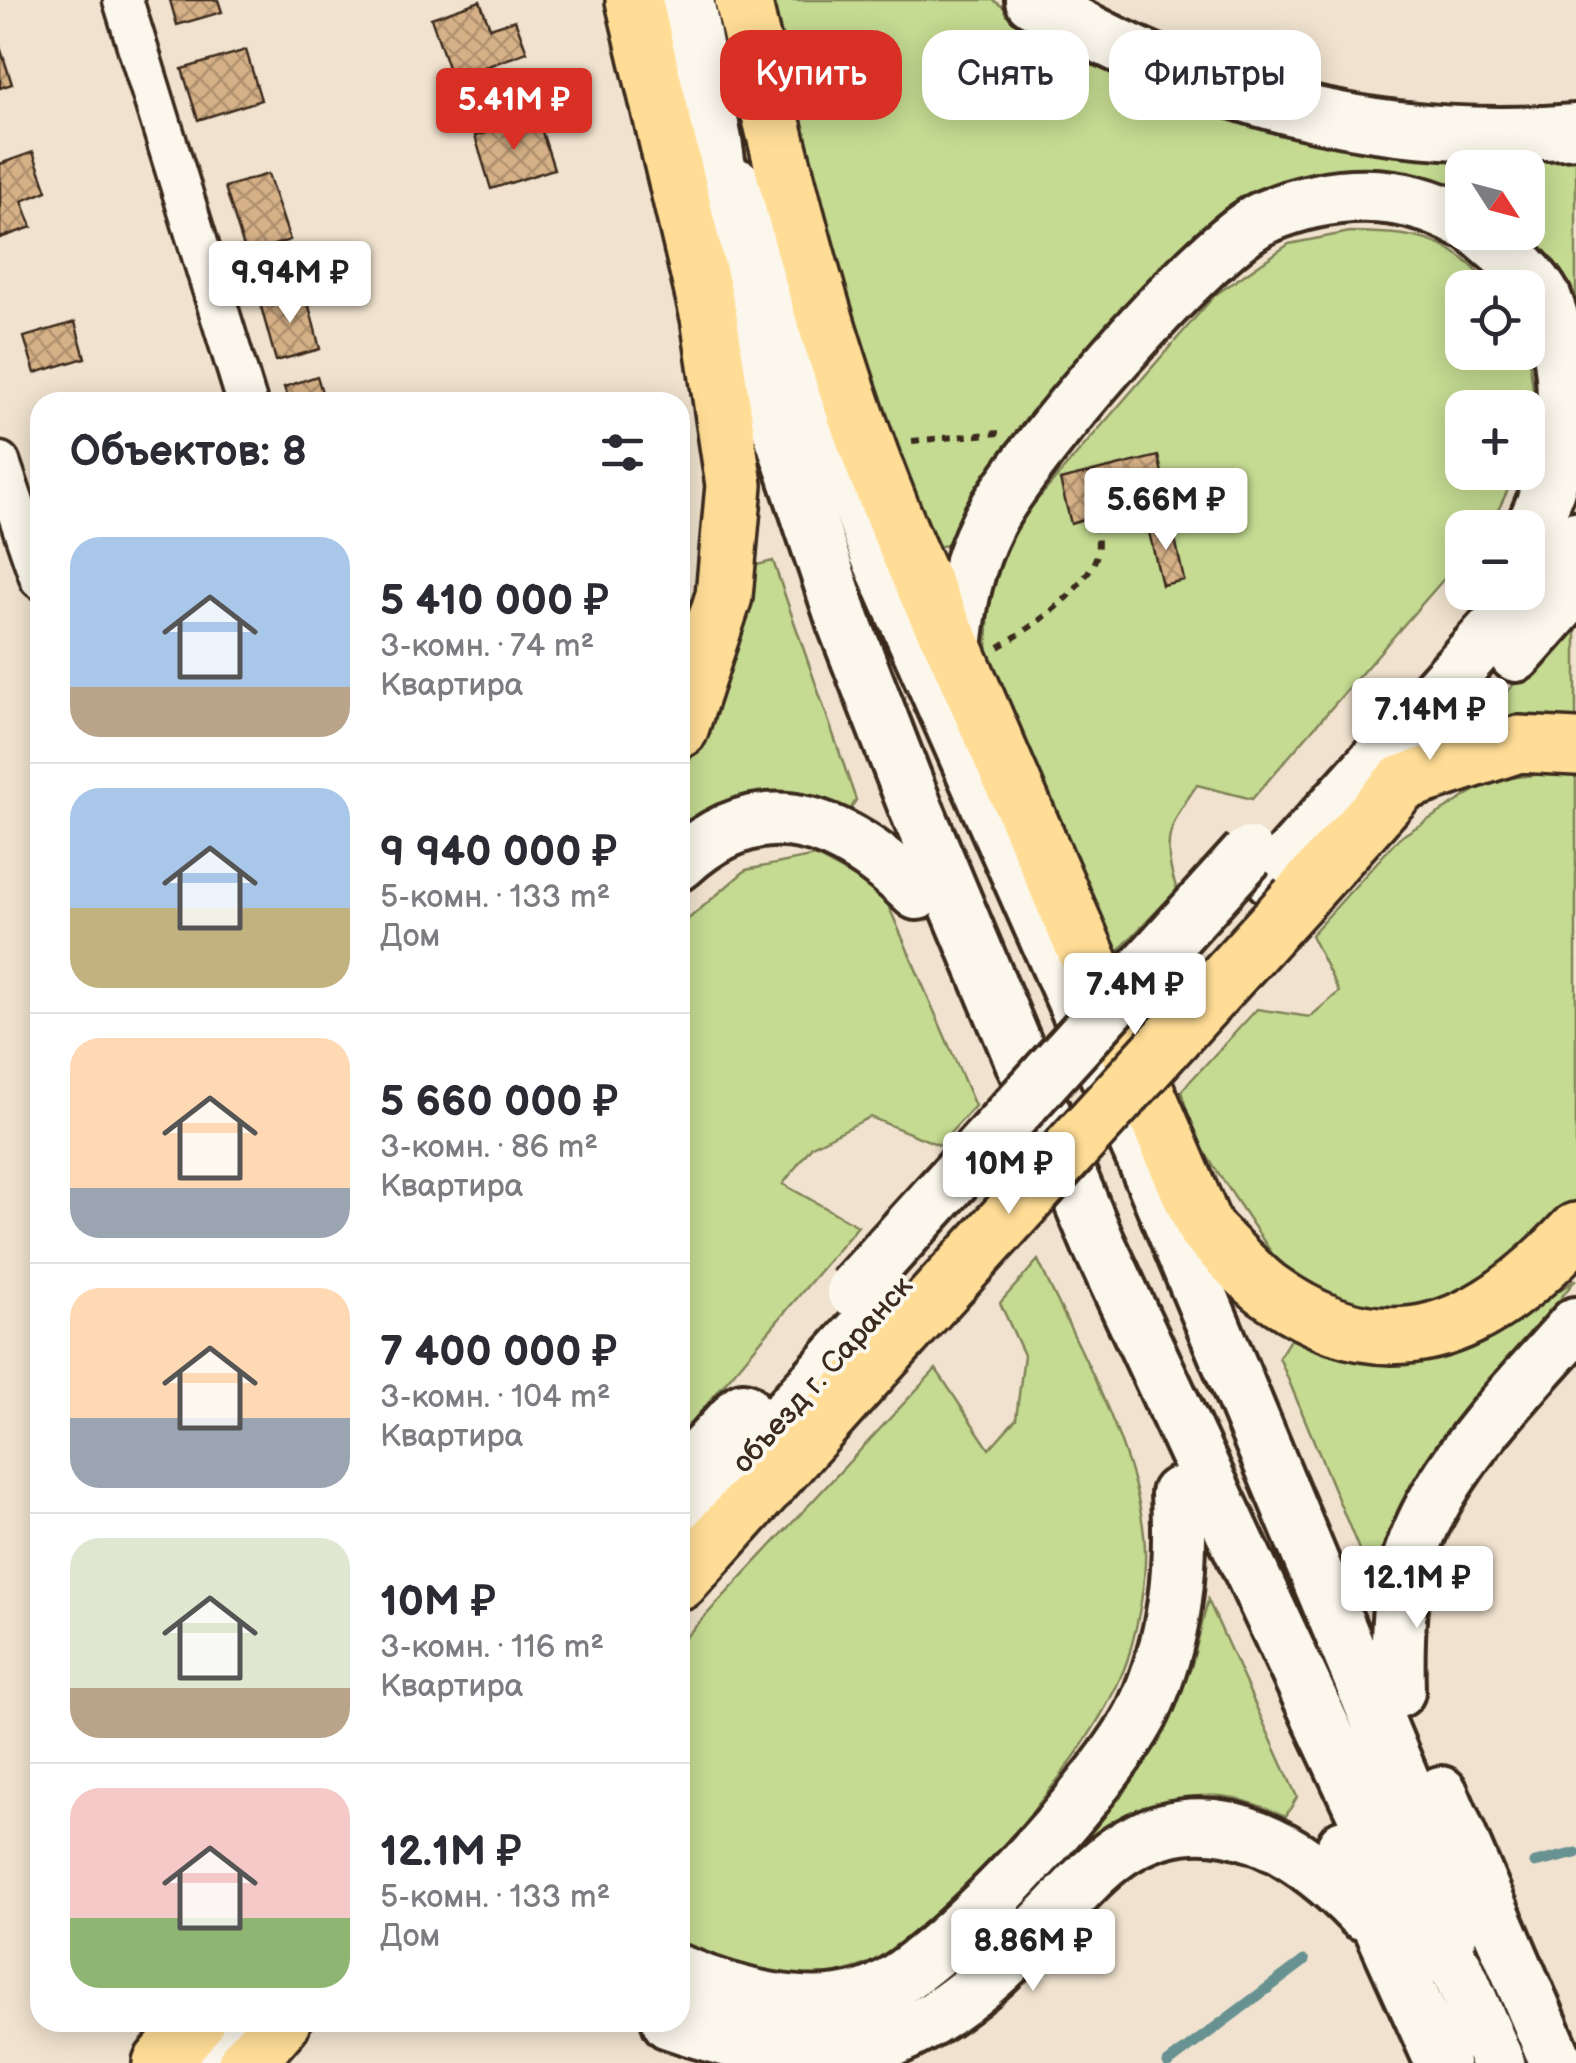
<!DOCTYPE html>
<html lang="ru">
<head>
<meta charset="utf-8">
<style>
	:root { --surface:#fff; --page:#f7f7f7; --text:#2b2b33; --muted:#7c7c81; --line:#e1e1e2; --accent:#d93025 }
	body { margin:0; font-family:"Balsamiq Sans",sans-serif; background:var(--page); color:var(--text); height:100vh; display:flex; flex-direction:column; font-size:38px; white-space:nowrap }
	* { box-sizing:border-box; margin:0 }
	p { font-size:32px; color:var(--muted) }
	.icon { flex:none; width:55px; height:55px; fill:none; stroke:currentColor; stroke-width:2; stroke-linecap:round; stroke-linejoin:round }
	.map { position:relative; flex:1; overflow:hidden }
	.sheet { position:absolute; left:30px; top:392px; width:660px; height:1640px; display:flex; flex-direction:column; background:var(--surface); border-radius:30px; box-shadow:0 5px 25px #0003 }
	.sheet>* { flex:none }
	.top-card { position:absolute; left:720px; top:30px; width:705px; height:90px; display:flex; gap:20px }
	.needle { width:65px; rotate:126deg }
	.controls { position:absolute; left:1445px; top:150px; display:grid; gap:20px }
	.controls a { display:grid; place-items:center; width:100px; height:100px; border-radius:20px; background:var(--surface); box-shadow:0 5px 25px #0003; font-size:50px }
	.price { position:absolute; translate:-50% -85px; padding:0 22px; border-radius:10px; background:#fff; color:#222; font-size:32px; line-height:65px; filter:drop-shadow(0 2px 5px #0008) }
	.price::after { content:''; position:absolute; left:50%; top:60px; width:30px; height:22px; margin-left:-15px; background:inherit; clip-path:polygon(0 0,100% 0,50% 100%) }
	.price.active { background:var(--accent); color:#fff }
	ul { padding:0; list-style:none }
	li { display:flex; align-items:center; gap:30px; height:250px; padding:0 40px }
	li+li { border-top:2px solid var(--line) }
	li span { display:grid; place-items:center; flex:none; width:280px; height:200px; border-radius:30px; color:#555 }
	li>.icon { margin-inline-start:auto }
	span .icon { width:120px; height:120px; fill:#fffc; stroke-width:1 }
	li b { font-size:42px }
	h2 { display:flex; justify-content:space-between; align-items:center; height:120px; padding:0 40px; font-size:42px }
	.tag { padding:0 35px; border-radius:30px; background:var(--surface); box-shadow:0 5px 25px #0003; font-size:35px; line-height:90px }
	.tag.active { background:var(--accent); color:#fff }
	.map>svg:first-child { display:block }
	.green { fill:#c4db91; stroke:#808258; stroke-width:2.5 }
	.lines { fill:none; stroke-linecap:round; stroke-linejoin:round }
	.stream { stroke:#679191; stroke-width:11 }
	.building { fill:url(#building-cross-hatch); stroke:#3b2a1e; stroke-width:2.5 }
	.street-casing { stroke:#3b2a1e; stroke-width:45 }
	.secondary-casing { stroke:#3b2a1e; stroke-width:60 }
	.primary-casing { stroke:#3b2a1e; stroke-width:62 }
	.path { stroke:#3b2a1e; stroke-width:6; stroke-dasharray:8 8; stroke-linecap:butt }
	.street { stroke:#fbf7ec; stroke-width:38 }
	.secondary { stroke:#fbf7ec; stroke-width:52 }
	.primary { stroke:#ffdd96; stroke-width:55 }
	.secondary-bridge-casing { stroke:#3b2a1e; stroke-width:60; stroke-linecap:butt }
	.primary-bridge-casing { stroke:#3b2a1e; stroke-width:62; stroke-linecap:butt }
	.secondary-bridge { stroke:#fbf7ec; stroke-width:52 }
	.primary-bridge { stroke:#ffdd96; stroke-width:55 }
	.labels { text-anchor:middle; stroke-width:8; stroke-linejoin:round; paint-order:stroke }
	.street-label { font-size:30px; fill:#3b2a1e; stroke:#fbf7ec }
</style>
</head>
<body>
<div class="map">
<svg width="1576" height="2063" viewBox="0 0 1576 2063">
	<defs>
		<pattern id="building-cross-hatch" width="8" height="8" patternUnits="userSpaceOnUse" patternTransform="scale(2.5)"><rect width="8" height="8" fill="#d6b187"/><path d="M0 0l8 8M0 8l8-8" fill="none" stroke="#af906e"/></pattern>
	</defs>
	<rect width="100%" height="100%" fill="#f0e2ce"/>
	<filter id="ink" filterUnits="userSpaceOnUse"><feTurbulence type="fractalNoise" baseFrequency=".01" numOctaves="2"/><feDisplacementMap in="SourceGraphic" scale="20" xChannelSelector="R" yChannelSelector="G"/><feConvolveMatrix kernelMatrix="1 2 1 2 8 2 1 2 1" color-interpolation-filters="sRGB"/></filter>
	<g filter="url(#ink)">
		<path class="green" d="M763 0H993L1082 62 1239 121 1376 150 1576 151V321L1563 285 1522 233 1528 232V168H1462V194L1408 174 1337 169 1262 191 1020 436 949 545 933 547 836 287Z
			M1350 232C1411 233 1450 235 1491 287L1462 288V352H1528V348L1537 422 1528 445V408H1462V472L1516 473 1490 527 1462 528V558L1252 799 1197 785C1169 825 1160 842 1177 890L1110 959 1004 719 987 652 989 601 1012 529 1215 295 1289 244Z
			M773 561 856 800 850 810C773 787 748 790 680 830V781L720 698 745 620 753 566Z
			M1576 616V722L1555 717 1502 721 1496 704Z
			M1576 770V1200L1524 1256 1440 1312 1351 1305 1281 1267 1195 1138 1181 1091 1257 1009 1310 1017 1339 992 1311 935 1399 838 1492 780Z
			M815 856 883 893 975 1106 939 1145 870 1117 812 1146 783 1184 858 1226 680 1436V926L746 870Z
			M1038 1260C1077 1347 1149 1468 1145 1564 1144 1593 1136 1633 1127 1661 1095 1753 963 1902 883 1956 870 1964 848 1971 833 1974 779 1986 729 1961 680 1943V1643L936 1369 989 1449 1016 1419 1024 1355 1000 1303Z
			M1576 1279 1512 1359 1386 1561 1365 1564 1279 1357 1291 1338C1418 1382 1471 1353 1576 1279Z
			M1208 1600 1297 1797 1286 1816C1269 1810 1251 1802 1234 1798 1181 1786 1124 1818 1083 1848L1084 1836 1161 1733 1191 1668Z"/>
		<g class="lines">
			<path class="stream" d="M1535 1863 1576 1853
				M1168 2063 1304 1961"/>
		</g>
		<path class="building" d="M170 0H218L222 12 177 25Z
			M480 1 490 28 515 20 527 52 452 79 431 18Z
			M0 47 12 84 0 88Z
			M246 50 261 100 198 120 182 69Z
			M537 116 554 169 491 189 475 136Z
			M33 152 47 191 22 201 32 227 0 238V164Z
			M268 174 290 240 246 254 225 187Z
			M305 290 320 349 276 361 260 303Z
			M75 322 85 358 35 373 24 337Z
			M317 376 325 402H289L284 387Z
			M1158 456 1167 494 1071 524 1060 480Z
			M1171 520 1184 580 1162 585 1148 528Z"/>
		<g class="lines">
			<defs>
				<path id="street" d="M123 0 247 402
					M0 462 40 579"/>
				<path id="secondary" d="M687 0 715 140 734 273 772 407 844 623 915 806 1099 1245 1385 1859 1458 1971 1498 2063
					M1032 0C1205 100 1376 147 1576 131
					M737 185 774 262 876 552 1152 1178 1425 1834 1450 1935
					M1481 232C1503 251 1531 272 1545 299 1576 380 1567 461 1528 536
					M1528 592 1576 538
					M955 649C959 605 967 565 987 525 1018 462 1204 244 1265 217 1331 189 1400 187 1462 221
					M1516 655 1576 587
					M680 863C765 785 845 823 917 893
					M1271 878 1527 592
					M680 1477 743 1409
					M680 1532 880 1311
					M1398 1691C1397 1655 1397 1620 1403 1584 1423 1482 1511 1399 1576 1324
					M1441 1793 1557 2063
					M1344 1846 1442 2063
					M680 1972C734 1995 808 2015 866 1996 937 1973 1112 1778 1144 1709 1176 1638 1182 1571 1178 1494
					M669 2022C735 2045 807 2063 876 2046 950 2021 1003 1965 1056 1911 1077 1889 1102 1860 1129 1845 1217 1795 1302 1850 1362 1913
					M201 2063 238 2022"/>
				<path id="primary" d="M634 0 709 317 734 485 724 596 680 729
					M743 0C793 218 851 450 955 649L1206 1230C1226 1249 1245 1272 1267 1289 1389 1378 1485 1330 1576 1231
					M1298 899 1402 783 1519 744 1576 747
					M680 1582 906 1330
					M161 2063 196 2022
					M246 2063 282 2022"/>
			</defs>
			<use href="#street" class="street-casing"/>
			<use href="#secondary" class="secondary-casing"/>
			<use href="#primary" class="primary-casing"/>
			<path class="path" d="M912 441 999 433
				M999 647C1032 627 1078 596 1095 560 1100 550 1097 531 1097 519"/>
			<use href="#street" class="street"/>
			<use href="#secondary" class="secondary"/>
			<use href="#primary" class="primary"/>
			<defs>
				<path id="secondary-bridge" d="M853 1290 1248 854"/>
				<path id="primary-bridge" d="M906 1330 1298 899"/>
			</defs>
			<use href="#secondary-bridge" class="secondary-bridge-casing"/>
			<use href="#primary-bridge" class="primary-bridge-casing"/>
			<use href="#secondary-bridge" class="secondary-bridge"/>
			<use href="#primary-bridge" class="primary-bridge"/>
		</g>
	</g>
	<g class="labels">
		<g class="street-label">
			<text transform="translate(822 1374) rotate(-48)" y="10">объезд г. Саранск</text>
		</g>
	</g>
</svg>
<div class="controls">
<a><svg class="needle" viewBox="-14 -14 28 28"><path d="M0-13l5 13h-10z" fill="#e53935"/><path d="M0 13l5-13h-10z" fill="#7c7c81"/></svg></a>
<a><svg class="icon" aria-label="locate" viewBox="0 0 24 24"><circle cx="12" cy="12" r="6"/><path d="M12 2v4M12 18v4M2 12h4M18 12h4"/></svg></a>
<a>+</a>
<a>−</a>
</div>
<b class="price active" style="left:514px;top:153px">5.41M ₽</b>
<b class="price" style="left:290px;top:326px">9.94M ₽</b>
<b class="price" style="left:1166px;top:553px">5.66M ₽</b>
<b class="price" style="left:1430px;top:763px">7.14M ₽</b>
<b class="price" style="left:1135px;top:1038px">7.4M ₽</b>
<b class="price" style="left:1009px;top:1217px">10M ₽</b>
<b class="price" style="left:1417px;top:1631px">12.1M ₽</b>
<b class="price" style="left:1033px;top:1994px">8.86M ₽</b>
<div class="top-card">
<a class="tag active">Купить</a>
<a class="tag">Снять</a>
<a class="tag">Фильтры</a>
</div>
<section class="sheet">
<h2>Объектов: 8<svg class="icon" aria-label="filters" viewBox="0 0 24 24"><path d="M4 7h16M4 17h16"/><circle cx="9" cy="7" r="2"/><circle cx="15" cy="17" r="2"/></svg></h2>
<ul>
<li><span style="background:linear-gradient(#a9c7e8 75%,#b9a48a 0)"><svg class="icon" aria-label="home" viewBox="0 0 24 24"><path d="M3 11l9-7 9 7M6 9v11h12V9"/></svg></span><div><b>5 410 000 ₽</b><p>3-комн. · 74 m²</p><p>Квартира</p></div></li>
<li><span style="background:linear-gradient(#a9c7e8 60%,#c2b280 0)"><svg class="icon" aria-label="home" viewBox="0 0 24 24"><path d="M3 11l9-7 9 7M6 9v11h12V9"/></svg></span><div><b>9 940 000 ₽</b><p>5-комн. · 133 m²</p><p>Дом</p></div></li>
<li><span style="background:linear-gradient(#ffd9b3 75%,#9aa5b1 0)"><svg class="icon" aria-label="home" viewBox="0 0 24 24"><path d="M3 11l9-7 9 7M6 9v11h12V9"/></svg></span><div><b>5 660 000 ₽</b><p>3-комн. · 86 m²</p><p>Квартира</p></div></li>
<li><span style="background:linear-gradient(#ffd9b3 65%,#9aa5b1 0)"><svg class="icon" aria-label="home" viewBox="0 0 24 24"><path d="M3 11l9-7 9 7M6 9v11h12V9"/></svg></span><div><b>7 400 000 ₽</b><p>3-комн. · 104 m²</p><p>Квартира</p></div></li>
<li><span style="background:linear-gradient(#dfe7d0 75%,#b9a48a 0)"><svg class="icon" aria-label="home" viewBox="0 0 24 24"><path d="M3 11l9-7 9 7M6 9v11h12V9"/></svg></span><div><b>10M ₽</b><p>3-комн. · 116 m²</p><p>Квартира</p></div></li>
<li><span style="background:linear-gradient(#f6c9c9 65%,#8fb573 0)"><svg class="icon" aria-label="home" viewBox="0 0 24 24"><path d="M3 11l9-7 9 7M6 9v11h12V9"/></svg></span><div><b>12.1M ₽</b><p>5-комн. · 133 m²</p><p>Дом</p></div></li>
</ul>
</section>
</div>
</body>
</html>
